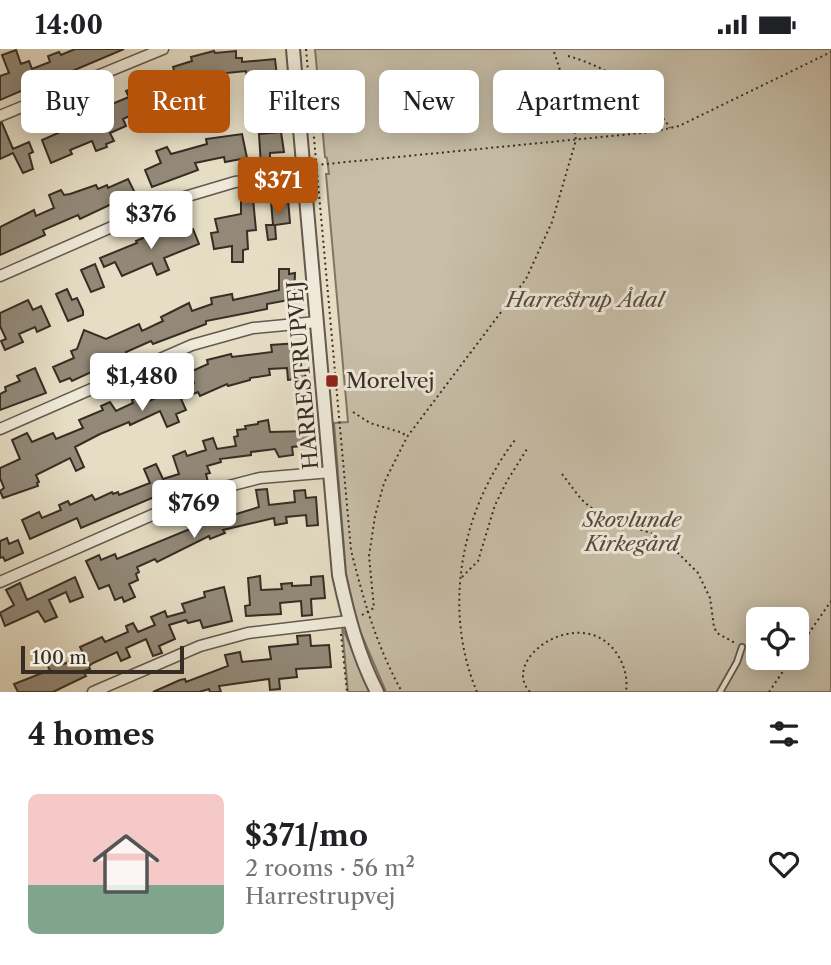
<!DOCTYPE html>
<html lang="en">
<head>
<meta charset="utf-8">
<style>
	:root { --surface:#fff; --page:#f2f2f2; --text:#202124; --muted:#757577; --accent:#b45309 }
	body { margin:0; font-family:"Libre Caslon Text",serif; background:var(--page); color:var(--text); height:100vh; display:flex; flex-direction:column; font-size:26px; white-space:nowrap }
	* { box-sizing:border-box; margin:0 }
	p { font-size:23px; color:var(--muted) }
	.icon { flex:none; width:38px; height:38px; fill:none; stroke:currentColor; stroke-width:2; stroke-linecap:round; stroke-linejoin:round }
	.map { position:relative; height:643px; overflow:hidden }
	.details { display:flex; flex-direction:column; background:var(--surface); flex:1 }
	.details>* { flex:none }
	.guide { position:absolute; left:21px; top:21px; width:789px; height:63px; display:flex; gap:14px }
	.controls { position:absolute; left:746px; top:558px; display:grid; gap:14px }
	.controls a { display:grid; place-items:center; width:63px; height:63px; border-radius:10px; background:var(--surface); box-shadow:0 4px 18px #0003; font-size:35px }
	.scale { position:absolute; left:21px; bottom:18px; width:163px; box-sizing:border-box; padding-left:7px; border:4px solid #382d25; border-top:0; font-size:19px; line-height:24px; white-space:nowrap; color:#382d25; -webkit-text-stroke:5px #eee9d9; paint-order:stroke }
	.price { position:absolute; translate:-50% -60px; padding:0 16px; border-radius:7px; background:#fff; color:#222; font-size:23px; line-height:46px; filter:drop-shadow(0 2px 4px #0008) }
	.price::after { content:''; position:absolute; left:50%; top:42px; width:21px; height:16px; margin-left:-10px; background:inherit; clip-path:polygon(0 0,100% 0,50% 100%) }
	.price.on { background:var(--accent); color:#fff }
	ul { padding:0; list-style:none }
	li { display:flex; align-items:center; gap:21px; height:175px; padding:0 28px }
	li span { display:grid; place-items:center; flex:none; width:196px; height:140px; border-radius:10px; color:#555 }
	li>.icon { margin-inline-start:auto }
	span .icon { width:84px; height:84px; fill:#fffc; stroke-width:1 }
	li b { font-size:30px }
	h2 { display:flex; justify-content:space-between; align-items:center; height:84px; padding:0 28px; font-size:30px }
	.chip { padding:0 24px; border-radius:10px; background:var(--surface); box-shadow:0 4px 18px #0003; font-size:24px; line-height:63px }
	.chip.on { background:var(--accent); color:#fff }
	.status { display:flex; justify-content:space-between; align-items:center; height:49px; padding:0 35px; background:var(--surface); direction:ltr }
	.status svg { height:19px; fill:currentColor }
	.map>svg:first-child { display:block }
	.green { fill:#c8bfa9; stroke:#807667; stroke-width:2; fill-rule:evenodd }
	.building { fill:#928978; stroke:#382d25; stroke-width:2 }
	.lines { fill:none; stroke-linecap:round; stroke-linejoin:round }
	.service-casing { stroke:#63594d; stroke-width:8 }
	.minor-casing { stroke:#63594d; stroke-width:13 }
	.tertiary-casing { stroke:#63594d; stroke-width:16 }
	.path { stroke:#382d25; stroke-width:2; stroke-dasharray:2 3.5; stroke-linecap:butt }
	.service { stroke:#eee9d9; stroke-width:4.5 }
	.minor { stroke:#eee9d9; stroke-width:10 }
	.tertiary { stroke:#eee9d9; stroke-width:12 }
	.poi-dot { fill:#8f2418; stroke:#eee9d9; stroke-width:2.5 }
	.labels { text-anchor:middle; stroke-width:6; stroke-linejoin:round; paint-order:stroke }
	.park-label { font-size:21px; font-style:italic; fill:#554a3f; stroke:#eee9d9 }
	.street-label { font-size:21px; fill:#382d25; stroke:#eee9d9 }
	.poi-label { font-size:21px; fill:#382d25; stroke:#eee9d9; text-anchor:start }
</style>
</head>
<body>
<div class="status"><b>14:00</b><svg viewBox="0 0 49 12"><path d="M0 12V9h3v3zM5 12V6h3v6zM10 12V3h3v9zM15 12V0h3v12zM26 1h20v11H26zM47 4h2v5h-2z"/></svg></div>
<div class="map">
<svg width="831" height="643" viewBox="0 0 831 643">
	<rect width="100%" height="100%" fill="#e5ddc4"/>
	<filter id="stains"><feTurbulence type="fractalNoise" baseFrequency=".00286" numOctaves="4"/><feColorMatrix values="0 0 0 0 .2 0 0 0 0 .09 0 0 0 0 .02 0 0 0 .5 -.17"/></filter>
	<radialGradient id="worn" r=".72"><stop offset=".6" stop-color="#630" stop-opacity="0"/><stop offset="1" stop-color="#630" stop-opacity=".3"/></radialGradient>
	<path class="green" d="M315 0H831V643H386L357 575 346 525 334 374 348 373 326 125H329L327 109 325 108ZM758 570H796V609H758Z
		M342 578 369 639 371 643H348Z"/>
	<path class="building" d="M75 0H124L63 26 61 22 46 28 47 31 0 51V27L9 24 2 6 16 1 21 15 29 12 32 20 50 13 48 7 59 3 61 6Z
		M214 2 215 4 236 2V9H242V13L275 10 278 36 256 38 255 33 248 34 246 22 217 25 184 34 192 58 180 62 177 54 170 56 166 43 144 52 147 59 123 70 126 77 110 84 114 92 106 95 107 98 96 102 92 92 70 101 72 105 51 114 42 91 97 67 95 62 129 48 126 42 138 37 141 43 177 31 173 18 192 12 191 8Z
		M0 74H2L13 100 29 93 33 103 29 105 33 120 23 124 13 104 0 110Z
		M281 83 284 103 270 104V116L261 117 259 85Z
		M242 85 247 109 225 113 224 108 195 114 198 121 152 138 145 121 161 114 156 102 167 98 171 105 207 95 206 90Z
		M128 130 135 144 80 170 78 166 43 181 45 186 0 206V178L34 161 36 167 54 159 49 146 61 141 64 146 70 145 96 136 98 140 107 136 108 139Z
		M253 150 256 181 247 182 248 200 243 201V213H232V197L214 200 211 184 218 183 215 170 241 165V151Z
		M288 150 290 174 275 176 276 190 268 191 266 176H273L271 152Z
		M173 176 178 187 193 180 199 195 164 209 169 221 157 226 152 214 122 227 115 213 104 218 100 209 137 194 136 192Z
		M95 215 104 238 91 243 81 221Z
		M279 220H289V225L295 224 294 250 267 255V260L206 272V275L153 295 151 292 126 303 130 314 120 318 117 311 72 332 70 329 60 333 53 318 74 309 71 302 77 300 84 281 106 290 139 275 142 282 163 272 161 268 189 254 192 262 212 255 211 249 232 245 233 251 279 241Z
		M67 240 72 251 77 249 83 262V266L68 272 56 245Z
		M28 251 33 261 41 257 50 277 37 283 35 278 19 285 23 293 5 301 1 292 6 290 0 277V264Z
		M298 294 302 323H305L306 334 297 335 296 330 288 331 287 319 269 320 270 326 250 329V331L228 337 227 335 200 347 198 343 181 350 186 361 176 365 179 373 167 378 160 362 130 376 129 373 100 385 75 398 84 418 76 422 70 409 36 426 39 433 37 434 38 437 3 449 0 442 4 439 0 429V419L20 410 12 391 27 384 32 393 53 384 56 390 83 379 79 371 103 361 101 357 110 353 116 362 133 354 132 351 141 346 145 354 164 345 161 339 174 333 177 341 194 334 190 323 208 315 207 311 231 305 232 308 272 303 271 296Z
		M35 319 46 344 0 361V345L6 342 5 338 20 332 17 327Z
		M268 371 270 383 310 382 311 396 292 398 293 406 279 408 275 400 251 403V406L220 410 221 413 207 417 210 424 206 425 208 433 202 436 194 439 192 432 81 479 77 469 30 490 22 471 39 463 42 469 61 461 59 456 68 452 70 456 92 446 95 451 112 443 113 445 118 443 119 446 132 441 150 434 144 420 156 415 163 430 179 425 173 407 185 402 187 407 206 401 203 392 213 389 217 400 236 397 234 388 238 387 237 381 246 380 245 377 258 375V373Z
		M267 440 269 456 295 453 294 442 305 441 306 449 316 448 318 476 307 477 306 466 286 468 287 474 275 476 274 469 223 481 225 484 210 490 209 487 157 513 155 510 137 518 139 523 136 525 138 531 129 535 135 548 124 553 122 548 115 551 109 536 99 540 86 512 99 506 101 511 115 505 117 510 195 478 187 460 196 456 204 475 259 458 256 441Z
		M7 489 9 495 18 491 23 504 5 512 3 508 0 509V492Z
		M260 527 261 541 282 540 281 535 292 534V537L311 536V528L323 527 325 549 311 550 312 566 302 567 301 552 280 554 281 565 246 567 245 557 250 556 248 529Z
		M75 528 83 548 70 553 66 543 49 551 57 568 45 573 38 562 5 577 0 564 14 556 6 541 20 534 27 551Z
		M224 538 232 572 203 579 200 571 188 574 186 571 169 576 175 590 159 597 162 604 153 607 146 590 126 599 130 608 121 612 117 603 93 614 89 617 90 620 83 622 86 627 53 643H18L14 635 50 621 46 614 60 607 64 615 84 606 80 598 102 588 105 593 128 583 126 577 133 574 138 583 155 576 151 568 165 562 167 568 185 563 182 555 205 548 204 543Z
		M310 586 311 597 329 596 331 618 296 620 297 628 279 630 280 640 270 641 269 630 219 637 221 643H210L209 640 199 643H153L180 631 185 630 186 633 228 617 225 606 240 603 242 613 271 610 269 598 298 595 297 587Z"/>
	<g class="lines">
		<defs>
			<path id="service" d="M720 643 737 613 742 598"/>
			<path id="minor" d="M0 67 163 0
				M0 227 171 152 235 133 305 125
				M0 380 192 296 253 279 317 273
				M0 533 202 444 260 429 331 423
				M93 643 200 597 248 584 349 572"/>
			<path id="tertiary" d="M293 0 339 526C348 567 358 606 377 643"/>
		</defs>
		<use href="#service" class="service-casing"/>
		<use href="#minor" class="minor-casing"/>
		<use href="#tertiary" class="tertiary-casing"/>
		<path class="path" d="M306 0 351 501C363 550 377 598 402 643
			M568 7C608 18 648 44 670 79
			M316 116 652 83 679 77 831 3
			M353 363 370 374 403 384 406 388
			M562 425 581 450 590 458 625 476 651 484 673 499 698 524 710 549 714 578 717 584 735 594
			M462 528 478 512 495 456 507 432 527 400
			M362 566 374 559 369 507 375 467 384 434 407 388 526 230 552 173 576 91 569 48 553 0
			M341 585 347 643
			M796 603 831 552
			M477 643C442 560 461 461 515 391
			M530 643C499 610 579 555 615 602 624 614 628 628 626 643
			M769 643 792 609"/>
		<use href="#service" class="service"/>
		<use href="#minor" class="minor"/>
		<use href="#tertiary" class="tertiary"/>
	</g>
	<rect class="poi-dot" x="325" y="325" width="14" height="14" rx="3.5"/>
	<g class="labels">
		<g class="park-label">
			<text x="585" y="258">Harrestrup Ådal</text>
			<text x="632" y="478">Skovlunde<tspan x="632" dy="24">Kirkegård</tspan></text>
		</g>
		<g class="street-label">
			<text transform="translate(303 326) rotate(-95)" y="7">HARRESTRUPVEJ</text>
		</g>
		<g class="poi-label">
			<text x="346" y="339">Morelvej</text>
		</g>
	</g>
	<rect width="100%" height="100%" filter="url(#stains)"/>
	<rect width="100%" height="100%" fill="url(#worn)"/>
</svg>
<div class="controls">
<a><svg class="icon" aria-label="locate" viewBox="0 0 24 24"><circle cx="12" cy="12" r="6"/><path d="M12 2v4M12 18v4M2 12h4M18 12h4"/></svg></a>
</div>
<div class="scale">100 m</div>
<b class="price on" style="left:278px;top:168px">$371</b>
<b class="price" style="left:151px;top:202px">$376</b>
<b class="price" style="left:142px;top:364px">$1,480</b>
<b class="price" style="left:194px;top:491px">$769</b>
<div class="guide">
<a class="chip">Buy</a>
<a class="chip on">Rent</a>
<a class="chip">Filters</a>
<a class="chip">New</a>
<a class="chip">Apartment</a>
</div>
</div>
<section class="details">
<h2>4 homes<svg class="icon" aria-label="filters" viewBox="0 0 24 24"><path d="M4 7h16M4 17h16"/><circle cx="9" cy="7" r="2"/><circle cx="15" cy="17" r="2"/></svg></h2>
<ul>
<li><span style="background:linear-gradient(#f6c9c9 65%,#7fa58c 0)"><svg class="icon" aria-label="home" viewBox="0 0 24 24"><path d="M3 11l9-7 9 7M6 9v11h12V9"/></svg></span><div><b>$371/mo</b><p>2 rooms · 56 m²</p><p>Harrestrupvej</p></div><svg class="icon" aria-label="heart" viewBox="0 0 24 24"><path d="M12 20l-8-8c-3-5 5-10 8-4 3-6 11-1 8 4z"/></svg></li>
</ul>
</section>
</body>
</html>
